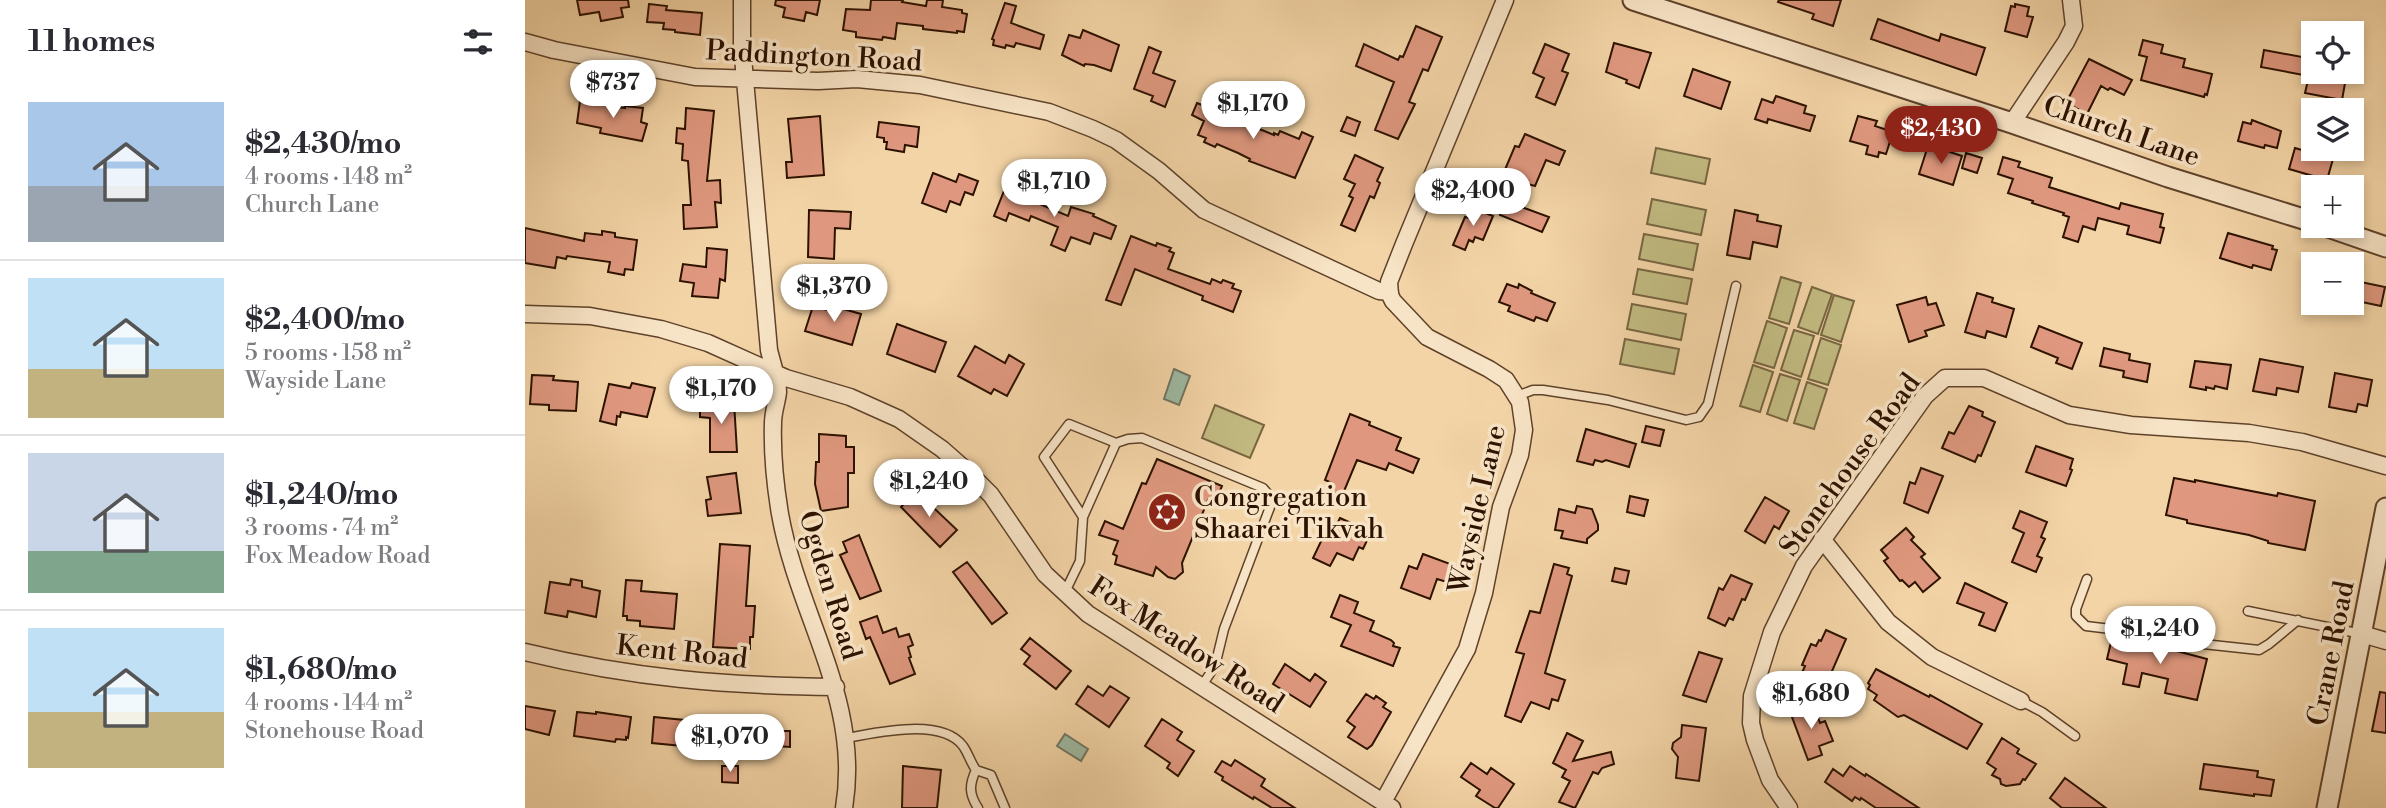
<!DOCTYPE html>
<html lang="en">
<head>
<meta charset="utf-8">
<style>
	:root { --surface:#fff; --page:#f7f7f7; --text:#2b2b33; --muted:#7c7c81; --line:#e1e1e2; --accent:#8f2418 }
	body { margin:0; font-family:"Libre Bodoni",serif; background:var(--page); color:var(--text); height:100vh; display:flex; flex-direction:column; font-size:26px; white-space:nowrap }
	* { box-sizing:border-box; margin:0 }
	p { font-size:23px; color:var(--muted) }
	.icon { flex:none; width:38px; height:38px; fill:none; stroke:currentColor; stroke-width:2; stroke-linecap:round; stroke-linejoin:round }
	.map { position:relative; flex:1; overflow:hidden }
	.side { display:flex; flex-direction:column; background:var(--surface); width:525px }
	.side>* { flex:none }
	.buttons { position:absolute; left:1776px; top:21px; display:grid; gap:14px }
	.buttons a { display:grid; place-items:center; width:63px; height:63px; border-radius:0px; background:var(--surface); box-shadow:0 4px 10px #0003; font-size:35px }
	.price { position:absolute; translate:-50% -60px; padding:0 16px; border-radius:24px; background:#fff; color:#222; font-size:23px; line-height:46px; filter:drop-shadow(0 2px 4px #0008) }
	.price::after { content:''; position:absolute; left:50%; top:42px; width:21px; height:16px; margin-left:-10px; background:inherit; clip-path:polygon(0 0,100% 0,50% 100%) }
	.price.current { background:var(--accent); color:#fff }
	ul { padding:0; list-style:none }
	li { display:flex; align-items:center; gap:21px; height:175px; padding:0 28px }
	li+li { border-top:2px solid var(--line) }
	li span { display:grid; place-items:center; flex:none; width:196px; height:140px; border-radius:0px; color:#555 }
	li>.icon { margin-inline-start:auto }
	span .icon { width:84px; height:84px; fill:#fffc; stroke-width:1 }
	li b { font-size:30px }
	h2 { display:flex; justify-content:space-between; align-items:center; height:84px; padding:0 28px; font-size:30px }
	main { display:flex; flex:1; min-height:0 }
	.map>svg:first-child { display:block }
	.green { fill:#c2bb82; stroke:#786641; stroke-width:2 }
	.water { fill:#9db9a2; stroke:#707661; stroke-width:2 }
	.building { fill:#df987f; stroke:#2d1200; stroke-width:2 }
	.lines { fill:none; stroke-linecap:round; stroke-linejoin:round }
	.service-casing { stroke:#5e422a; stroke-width:11 }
	.minor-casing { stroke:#5e422a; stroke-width:19 }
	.tertiary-casing { stroke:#5e422a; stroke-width:23 }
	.service { stroke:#f7e3c5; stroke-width:8 }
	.minor { stroke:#f7e3c5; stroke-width:16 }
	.tertiary { stroke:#f7e3c5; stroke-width:19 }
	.labels { text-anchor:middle; stroke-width:7; stroke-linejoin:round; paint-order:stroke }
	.street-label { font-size:28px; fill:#2d1200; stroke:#f7e3c5 }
	.poi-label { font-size:28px; fill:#2d1200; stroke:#f7e3c5; text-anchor:start }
</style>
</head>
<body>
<main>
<section class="side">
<h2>11 homes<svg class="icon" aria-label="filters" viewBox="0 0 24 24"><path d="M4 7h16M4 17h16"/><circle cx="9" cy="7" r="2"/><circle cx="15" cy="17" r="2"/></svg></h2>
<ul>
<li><span style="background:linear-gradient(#a9c7e8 60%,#9aa5b1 0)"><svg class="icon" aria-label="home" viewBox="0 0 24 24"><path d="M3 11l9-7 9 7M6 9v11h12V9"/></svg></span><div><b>$2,430/mo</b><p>4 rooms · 148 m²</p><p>Church Lane</p></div></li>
<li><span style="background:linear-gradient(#bfe0f5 65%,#c2b280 0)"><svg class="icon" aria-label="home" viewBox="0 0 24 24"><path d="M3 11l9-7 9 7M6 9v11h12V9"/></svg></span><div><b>$2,400/mo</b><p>5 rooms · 158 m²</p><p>Wayside Lane</p></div></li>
<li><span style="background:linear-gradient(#c9d6e8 70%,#7fa58c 0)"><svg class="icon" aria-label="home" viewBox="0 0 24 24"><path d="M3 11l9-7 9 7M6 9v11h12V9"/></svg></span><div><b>$1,240/mo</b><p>3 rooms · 74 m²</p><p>Fox Meadow Road</p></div></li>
<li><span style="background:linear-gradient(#bfe0f5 60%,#c2b280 0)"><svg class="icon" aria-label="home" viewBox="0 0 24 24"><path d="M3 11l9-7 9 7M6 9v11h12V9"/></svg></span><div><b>$1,680/mo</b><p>4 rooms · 144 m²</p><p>Stonehouse Road</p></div></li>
</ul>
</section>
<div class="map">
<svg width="1861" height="808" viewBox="0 0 1861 808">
	<rect width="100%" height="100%" fill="#f3d4a6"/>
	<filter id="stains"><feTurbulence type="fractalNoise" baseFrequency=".00286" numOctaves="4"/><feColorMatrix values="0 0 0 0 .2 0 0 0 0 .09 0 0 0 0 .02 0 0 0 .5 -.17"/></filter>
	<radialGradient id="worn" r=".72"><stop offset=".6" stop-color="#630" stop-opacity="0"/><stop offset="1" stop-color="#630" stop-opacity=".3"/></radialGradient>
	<path class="green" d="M1131 148 1185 159 1180 184 1126 173Z
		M1127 199 1181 210 1176 235 1122 224Z
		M1119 234 1173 244 1168 270 1114 259Z
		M1113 269 1167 279 1162 304 1108 294Z
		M1256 277 1276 283 1264 324 1244 318Z
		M1287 287 1307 294 1293 334 1273 327Z
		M1309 295 1329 301 1316 342 1296 335Z
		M1107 304 1161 314 1156 340 1102 329Z
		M1242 321 1262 328 1249 368 1229 362Z
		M1269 330 1289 336 1276 377 1256 370Z
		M1296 338 1316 345 1303 385 1283 379Z
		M1100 339 1154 349 1149 374 1095 364Z
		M1228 365 1248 372 1235 412 1215 406Z
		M1255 374 1275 380 1262 421 1242 414Z
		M1282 382 1302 389 1289 429 1269 423Z
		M690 405 739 425 725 458 677 438Z"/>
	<path class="water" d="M649 369 665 376 654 405 639 399Z
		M540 734 563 749 556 761 532 746Z"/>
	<path class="building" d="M52 0H103L104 7 96 8 98 17 76 21 74 12 55 15Z
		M251 0H295L292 15 281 12 279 21 258 17 260 8 250 5Z
		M346 0H378L377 2 401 6 402 0H418L417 7 437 10V13L442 14 439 32 432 31V33L398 29V26L372 23 370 39 358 37 357 40 331 37V32L318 30 321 9 345 10Z
		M1254 0H1316L1308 26 1287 19 1289 14 1253 2Z
		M480 3 491 6 486 23 519 35 515 49 491 43 489 47 481 45 480 48 468 45 469 40 467 39Z
		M124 4 142 6 141 10 177 13 175 35 150 32V30L138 29 139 23 122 22Z
		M1490 4 1504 7 1502 16 1508 17 1502 37 1480 31 1486 6 1490 7Z
		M1353 19 1414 41 1416 34 1460 48 1451 75 1346 39Z
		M891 26 917 37 903 71 898 69 884 102 890 104 873 139 850 130 869 82 831 66 839 44 873 60 875 56 878 57Z
		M558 30 594 45 586 71 569 65 560 64 559 66 537 55 544 35 555 38Z
		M1618 40 1638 45 1636 53 1660 59 1658 67 1687 74 1682 95 1680 94 1679 97 1616 80 1622 57 1614 55Z
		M1089 43 1126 53 1114 88 1101 83 1102 80 1081 72Z
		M1020 44 1044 54 1037 71 1043 73 1030 105 1011 97 1019 78 1008 73Z
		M624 47 636 52 628 73 650 81 640 107 626 101 628 96 609 89Z
		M1739 50 1788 59V72H1822L1817 100 1780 93 1784 76 1736 67Z
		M1564 59 1607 80 1599 95 1585 88 1583 90 1576 86 1562 114 1544 104 1546 100 1543 99Z
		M1168 69 1205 82 1196 109 1159 96Z
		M1251 96 1281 106 1279 113 1290 116 1285 131 1243 119 1242 123 1230 119 1237 99 1248 103Z
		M55 101 100 108V106L118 108 116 122 122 124 117 141 75 133 76 128 52 123Z
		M672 103 704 116 706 113 718 119 717 122 749 135V133L753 135 755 131 774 139 777 132 788 137 770 178 724 161 725 159 713 153 692 144 690 147 679 142 681 138 673 135 679 121 667 115Z
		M161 108 189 111 182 181 195 180 196 203 190 202 192 227 159 229 158 205H166L163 161 157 160 158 144 151 143 152 128 160 129Z
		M295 116 299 175 262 178 261 162H267L263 119Z
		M1333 116 1352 121 1350 126 1368 132 1361 154 1354 152 1353 157 1341 154 1343 146 1325 141Z
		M822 117 835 122 830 136 816 131Z
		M1727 120 1756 131 1752 148 1740 145 1739 148 1713 141 1718 122 1726 124Z
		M354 122 394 127 392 147 380 145 379 152 361 149 362 142H359V138L352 137Z
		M1000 134 1040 151 1034 165 1021 160 1010 186 985 179 987 175 979 172 990 146 994 147Z
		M1770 148 1808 159 1802 180 1764 169Z
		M1402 149 1418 154 1419 150 1437 156 1428 185 1394 174Z
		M1441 153 1457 158 1452 173 1437 168Z
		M830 155 858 168 852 181 855 183 849 198 845 196 830 231 816 225 828 198 824 196 830 184 819 179Z
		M1478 157 1495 162 1493 167 1527 178 1524 187 1594 209 1596 203 1638 214 1635 227 1639 228 1635 243 1602 234 1604 226 1573 218 1570 230 1558 226 1553 242 1538 237 1544 217 1538 215 1539 213 1507 203 1508 201 1483 193 1488 179 1473 174Z
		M408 173 431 182 434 174 453 181 448 195 440 192 435 205 425 201 421 212 397 203Z
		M481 186 513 199 512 203 543 216 546 207 569 214 568 216 591 226 586 239 569 233 565 244 546 237 540 251 526 245 533 227 506 216 504 221 484 213 481 221 469 216Z
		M980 201 1024 217 1017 232 975 215Z
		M948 208 968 216 958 240 950 237 948 242 944 240 940 250 928 245 940 217 944 218Z
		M284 210 326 212 325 229 310 228 309 259 283 257Z
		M1210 210 1233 215 1232 221 1256 226 1252 247 1228 242 1225 259 1202 255Z
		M0 228 59 241 60 233 77 235V231L90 233V237L112 240 108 270 100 269 99 275 83 272 85 262 42 256 41 259 32 257 30 268 0 263Z
		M1703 233 1748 246 1747 249 1752 250 1746 270 1728 265 1727 268 1695 258Z
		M606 236 631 246 632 243 646 248 644 251 649 253 643 269 685 284 687 279 696 283 698 280 709 284 707 288 716 291 708 312 677 300 678 296 610 269 596 305 581 300Z
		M182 248 202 250 200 281 195 279 193 298 167 296 169 283 155 281 158 264 181 267Z
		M1831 281 1860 287 1856 306 1827 300V283L1830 284Z
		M982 284 993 288 994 284 1007 291 1006 293 1030 303 1022 321 1011 317 1009 321 983 311 985 306 974 302Z
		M1452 293 1468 298 1467 302 1489 309 1481 337 1462 331 1460 338 1440 332Z
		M1401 297 1403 305 1411 303 1419 325 1400 331 1402 336 1384 342 1372 305Z
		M288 306 313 313 315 308 336 314 327 345 280 331Z
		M372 324 421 342 410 372 362 354Z
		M1514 326 1557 343 1547 369 1531 363 1533 358 1506 347Z
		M450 346 480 363 484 355 499 364 482 396 469 389 466 394 433 376Z
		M1579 348 1605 354 1604 360 1625 364 1622 382 1598 377 1599 371 1575 366Z
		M1735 359 1778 367 1773 392 1752 388 1751 395 1728 391Z
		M1670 361 1706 365 1702 389 1690 386 1689 389 1681 387V390L1665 387Z
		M1810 373 1847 380 1842 406 1833 404 1831 412 1804 407Z
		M7 375 29 376 28 380 53 382 51 411 24 410V405L5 404Z
		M107 383 130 388 122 417 96 412 95 417 92 416 91 425 75 421 84 384 105 388Z
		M209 402 212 452H185V418L175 417V403Z
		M1444 406 1458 412 1457 416 1470 422 1456 456 1453 455 1450 462 1417 448 1424 432 1429 434Z
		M825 414 845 422 844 425 876 438 871 450 894 459 888 473 864 463 861 470 832 460 817 496 804 491 807 483 800 480Z
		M1121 426 1139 430 1135 446 1117 442Z
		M1061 429 1111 444 1104 467 1081 460 1077 462 1070 460 1068 465 1052 461Z
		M294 434 321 436V447H329V473H323V507L296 511 290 484 291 462H294Z
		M1511 446 1548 459 1545 469 1547 470 1541 486 1501 472Z
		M632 459 697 486 690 503 683 500 657 563 658 572 650 579 643 577 631 567 628 576 590 564 592 556 588 554 593 541 574 535 580 521 598 529 617 483 621 484Z
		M1396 468 1418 476 1403 513 1379 503 1385 482 1390 484Z
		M211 473 216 513 183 516 181 500 186 499 182 477Z
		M1649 478 1670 482V480L1752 496 1753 493 1790 501 1780 550 1743 543V541L1724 535 1662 523V520L1641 515Z
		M391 491 432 530 415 547 376 507Z
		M1105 496 1123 500 1119 516 1102 512Z
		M1240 497 1264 511 1254 529 1249 526 1240 543 1220 531Z
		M1052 506 1067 509 1073 525V530L1062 539V543L1036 538 1038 531 1030 530 1034 509 1050 513Z
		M1495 511 1522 522 1516 537 1520 539 1512 556 1517 558 1511 572 1487 562 1499 533 1488 528Z
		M815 518 846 532 838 549 834 547 828 560 812 553 805 566 788 558 800 533 802 534 805 526 810 528Z
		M1381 528 1389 537 1386 540 1400 554 1396 557 1415 578 1398 592 1390 582 1384 587 1377 580 1375 581 1359 561 1363 558 1356 550Z
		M334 535 356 591 335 599 315 555 322 552 318 542Z
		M195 544 225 546 221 606H230L228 637H225V649L188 647Z
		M898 554 928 565 922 582 912 579 905 599 876 588 884 566 892 569Z
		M442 562 482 613 467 624 428 572Z
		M1029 564 1044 568 1042 574 1047 576 1020 673 1040 680 1033 701 1027 699 1024 709 1006 702 996 722 980 716 999 654 991 652 1005 611 1015 613Z
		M1090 568 1104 571 1101 584 1087 581Z
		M1206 575 1227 584 1220 600 1217 599 1208 620 1204 618 1200 626 1183 618 1194 588 1198 590Z
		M46 579 57 581V587L75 591 71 617 43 611 42 617 20 613 25 582 45 585Z
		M101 580 117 581 116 591 152 594 149 629 115 626V621L102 620V616H98Z
		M1440 583 1482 603 1470 631 1454 625 1459 613 1432 603Z
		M815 595 833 602 829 613 849 621 845 631 866 640 869 643 868 646 875 648 868 666 816 646 826 625 806 617Z
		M352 616 358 633 371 628 374 637 384 634 388 645 383 647 386 657 384 658 390 674 365 684 345 637 341 639 335 622Z
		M1301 630 1321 639 1301 685 1276 675 1280 666 1277 665 1286 644 1291 646 1294 640 1296 641Z
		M505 638 546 671 531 689 499 664 505 656 496 649Z
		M1587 638 1609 643 1610 640 1682 659 1672 700 1640 693 1643 679 1617 673 1614 687 1598 684 1602 664 1582 659Z
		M1174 652 1197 659 1181 702 1158 695Z
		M760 664 785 681 790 674 801 682 785 707 748 684Z
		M1351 669 1404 697 1405 695 1457 724 1442 749 1379 715 1373 717 1349 700 1352 695 1343 689 1345 685 1343 683Z
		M563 686 578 696 585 686 604 698 584 727 551 704Z
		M1855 692 1861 693V733L1847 731Z
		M841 694 849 699 851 696 861 703 858 707 866 712 847 745 842 749 823 737 830 727 822 721Z
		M1288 704 1295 723 1300 721 1308 741 1294 746 1297 755 1283 760 1267 717 1270 716 1268 711Z
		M0 706 30 711 24 735 0 729Z
		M52 712 71 714V712L106 717 103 738 101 737V740L91 739 90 742 49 736Z
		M129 717 180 722 178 748 127 743Z
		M637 719 657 732 652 740 669 751 653 776 642 768 645 763 620 746Z
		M1157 725 1181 728 1174 781 1151 778 1153 757 1147 749 1148 743 1156 737Z
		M222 731H265V747L222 744Z
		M1042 733 1058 741 1048 761 1086 752 1089 764 1077 768 1073 774 1068 772 1050 808 1034 802 1045 781 1037 777 1041 770 1028 763Z
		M1477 738 1494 749 1492 753 1511 764 1500 780 1498 779 1495 784 1481 786 1476 784 1475 779 1467 775 1471 769 1462 763Z
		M710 760 740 779 736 786 770 808H747L729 797 728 799 697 780 698 777 690 772 697 761 706 766Z
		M946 763 962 774 966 768 989 784 973 808H970L951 796 955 790 936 777Z
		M1679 764 1733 771 1732 777 1749 780 1746 796 1729 794V796L1675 789Z
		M197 766H213V783L197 782Z
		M378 766 416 770 412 808H377Z
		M1325 766 1340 776 1341 774 1394 808H1351L1336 798 1335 800 1330 797 1327 801 1300 782 1308 769 1318 776Z
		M1540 778 1581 808H1537L1525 798Z"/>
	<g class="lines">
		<defs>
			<path id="service" d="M992 396 1008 390H1018L1083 400 1161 420 1174 417 1183 404 1211 286
				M591 443 603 439 617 438 738 488 744 495 745 507 699 629 690 666 676 687
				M1562 579 1551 609V616L1561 626 1602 631 1641 640 1734 650 1744 644 1773 620
				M539 594 555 561 558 517 591 443 544 424 519 457 558 517
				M1723 611 1837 634
				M1496 701 1517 712 1550 736
				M321 738C352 733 416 717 438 746 443 753 446 763 451 770L466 775 480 808
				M451 770C444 785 444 794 453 808"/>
			<path id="minor" d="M217 0V46L244 350C247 363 253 379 253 392 252 402 248 412 248 423 247 453 250 484 255 514 273 616 337 701 319 808
				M0 42 29 50 170 77 293 81 332 79 395 85 524 112 568 129 591 140 634 171 679 210 854 291 865 292
				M1487 123 1541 42 1549 26 1546 0
				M0 314 65 316 136 329 183 343 261 378 325 397 374 419 417 449 443 472 466 495 520 574 563 614 867 808
				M1297 539 1363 622 1407 657 1496 701
				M1837 634 1861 641
				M0 652C106 678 202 686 311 687
				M858 802 942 649 959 593 976 507 995 455 999 430 995 402 981 380 964 369 902 337 868 301 865 295 864 282 879 244 980 0
				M1264 808 1245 780 1230 740 1226 723 1227 696 1247 632 1279 566 1400 396 1420 378H1459L1544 415 1606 425 1724 433 1777 442 1861 466"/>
			<path id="tertiary" d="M1108 0 1487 123 1643 177 1788 222
				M1800 226 1861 247
				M1802 808 1861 508"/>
		</defs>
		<use href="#service" class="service-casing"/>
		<use href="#minor" class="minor-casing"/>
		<use href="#tertiary" class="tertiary-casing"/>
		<use href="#service" class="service"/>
		<use href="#minor" class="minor"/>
		<use href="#tertiary" class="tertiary"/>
	</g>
	<defs>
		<symbol id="synagogue-disc" viewBox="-11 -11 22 22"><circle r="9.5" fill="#8f2418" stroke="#f7e3c5"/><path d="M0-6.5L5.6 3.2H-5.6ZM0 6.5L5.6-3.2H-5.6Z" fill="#fff"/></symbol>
	</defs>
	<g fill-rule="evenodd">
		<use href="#synagogue-disc" x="620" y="490" width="44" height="44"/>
	</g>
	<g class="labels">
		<g class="street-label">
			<text transform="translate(289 55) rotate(3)" y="10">Paddington Road</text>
			<text transform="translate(1597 130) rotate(19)" y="10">Church Lane</text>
			<text transform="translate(1324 464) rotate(-54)" y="10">Stonehouse Road</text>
			<text transform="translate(951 509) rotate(-77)" y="10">Wayside Lane</text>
			<text transform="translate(306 585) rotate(73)" y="10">Ogden Road</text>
			<text transform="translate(662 644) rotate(33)" y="10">Fox Meadow Road</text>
			<text transform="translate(157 651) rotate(6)" y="10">Kent Road</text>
			<text transform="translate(1805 653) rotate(-79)" y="10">Crane Road</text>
		</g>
		<g class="poi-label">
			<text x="669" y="506">Congregation<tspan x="669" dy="32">Shaarei Tikvah</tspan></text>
		</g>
	</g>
	<rect width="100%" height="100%" filter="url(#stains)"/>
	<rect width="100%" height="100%" fill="url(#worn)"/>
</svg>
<div class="buttons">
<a><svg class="icon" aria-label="locate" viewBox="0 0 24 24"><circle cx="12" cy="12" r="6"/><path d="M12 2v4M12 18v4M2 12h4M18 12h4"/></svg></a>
<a><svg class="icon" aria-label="layers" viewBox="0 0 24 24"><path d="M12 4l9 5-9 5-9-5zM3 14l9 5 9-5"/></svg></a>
<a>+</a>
<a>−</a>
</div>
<b class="price" style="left:88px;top:120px">$737</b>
<b class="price" style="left:728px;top:141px">$1,170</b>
<b class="price current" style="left:1416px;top:166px">$2,430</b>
<b class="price" style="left:529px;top:219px">$1,710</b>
<b class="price" style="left:948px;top:228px">$2,400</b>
<b class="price" style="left:309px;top:324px">$1,370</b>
<b class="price" style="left:196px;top:426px">$1,170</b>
<b class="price" style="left:404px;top:519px">$1,240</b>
<b class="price" style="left:1635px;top:666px">$1,240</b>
<b class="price" style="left:1286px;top:731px">$1,680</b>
<b class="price" style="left:205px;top:774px">$1,070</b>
</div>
</main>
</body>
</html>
